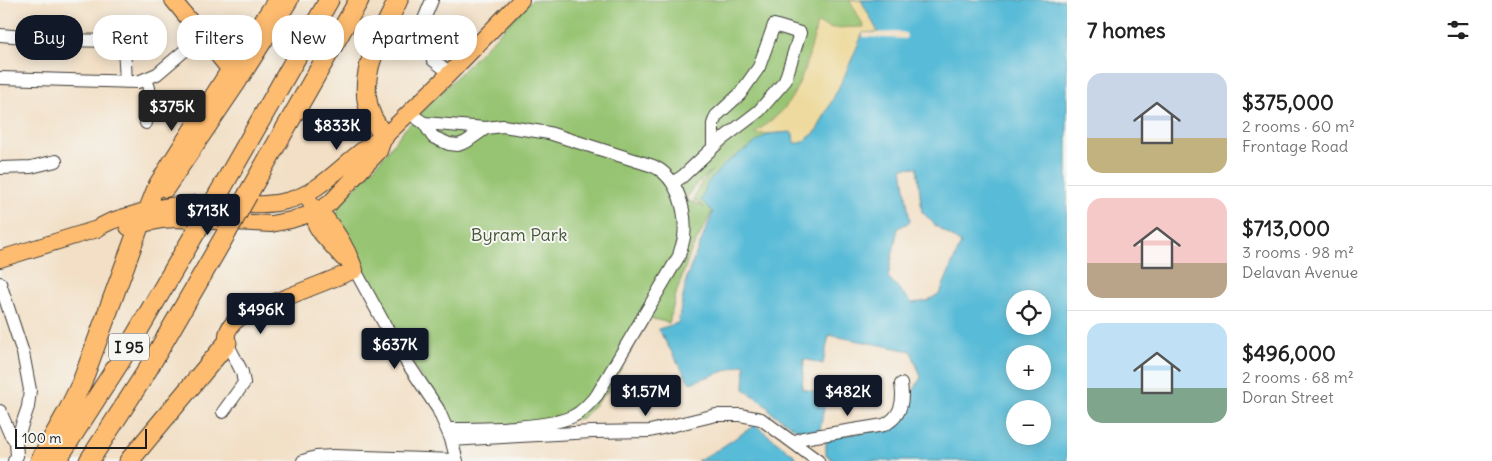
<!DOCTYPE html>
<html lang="en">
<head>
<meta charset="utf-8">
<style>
	:root { --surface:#fff; --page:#f6f6f6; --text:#222; --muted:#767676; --line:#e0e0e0; --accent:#111827 }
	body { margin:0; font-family:Delius,sans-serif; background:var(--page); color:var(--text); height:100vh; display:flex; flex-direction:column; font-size:19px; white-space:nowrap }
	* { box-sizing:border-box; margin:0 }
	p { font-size:16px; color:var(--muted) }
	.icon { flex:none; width:28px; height:28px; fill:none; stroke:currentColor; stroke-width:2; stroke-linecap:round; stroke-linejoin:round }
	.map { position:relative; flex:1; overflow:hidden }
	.sheet { display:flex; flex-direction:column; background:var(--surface); width:425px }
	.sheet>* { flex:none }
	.banner { position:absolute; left:15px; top:15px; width:475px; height:45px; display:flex; gap:10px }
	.tools { position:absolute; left:1006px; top:290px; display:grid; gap:10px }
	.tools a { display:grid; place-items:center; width:45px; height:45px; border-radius:50%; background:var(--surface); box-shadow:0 2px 12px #0003; font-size:25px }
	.scale { position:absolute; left:15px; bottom:12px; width:132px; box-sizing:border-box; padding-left:5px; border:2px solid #1c1c1c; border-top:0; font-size:14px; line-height:18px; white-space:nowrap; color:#1c1c1c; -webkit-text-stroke:4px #f6f6f2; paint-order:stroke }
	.price { position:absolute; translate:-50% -42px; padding:0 11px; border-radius:5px; background:var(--accent); color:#fff; font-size:16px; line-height:32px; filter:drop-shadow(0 1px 2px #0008) }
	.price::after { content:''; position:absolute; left:50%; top:30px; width:15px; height:11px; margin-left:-8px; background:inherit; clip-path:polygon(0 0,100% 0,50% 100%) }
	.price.on { background:#222; color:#fff }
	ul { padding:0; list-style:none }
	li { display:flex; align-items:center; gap:15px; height:125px; padding:0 20px }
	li+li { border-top:1px solid var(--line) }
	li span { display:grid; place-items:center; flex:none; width:140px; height:100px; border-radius:15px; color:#555 }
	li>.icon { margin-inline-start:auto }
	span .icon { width:60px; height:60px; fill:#fffc; stroke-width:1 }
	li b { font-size:21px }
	h2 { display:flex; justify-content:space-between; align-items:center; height:60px; padding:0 20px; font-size:21px }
	.chip { padding:0 18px; border-radius:20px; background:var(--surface); box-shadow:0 2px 12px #0003; font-size:18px; line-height:45px }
	.chip.on { background:var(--accent); color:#fff }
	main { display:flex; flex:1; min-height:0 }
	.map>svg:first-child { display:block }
	.green { fill:#97c472; stroke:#5a7047; fill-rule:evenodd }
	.sand { fill:#eeda9e; stroke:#857b5d }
	.water { fill:#59bbd7; stroke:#3a6c7a; fill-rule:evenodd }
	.pier { fill:#f2dfc5 }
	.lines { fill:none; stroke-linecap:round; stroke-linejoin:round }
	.minor-casing { stroke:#3c3935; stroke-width:14 }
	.major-casing { stroke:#3c3935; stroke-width:18 }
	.highway-casing { stroke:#3c3935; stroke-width:21 }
	.minor { stroke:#fff; stroke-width:12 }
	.major { stroke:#febc70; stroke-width:16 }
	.highway { stroke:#febc70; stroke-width:19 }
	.highway-bridge-casing { stroke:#3c3935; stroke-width:21; stroke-linecap:butt }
	.highway-bridge { stroke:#febc70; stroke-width:19 }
	.labels { text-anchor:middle; stroke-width:4; stroke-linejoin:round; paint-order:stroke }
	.shield { fill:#f6f6f2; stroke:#5d5d5c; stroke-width:1 }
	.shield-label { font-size:16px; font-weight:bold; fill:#1c1c1c }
	.park-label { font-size:18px; fill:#47573a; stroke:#f6f6f2 }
</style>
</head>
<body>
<main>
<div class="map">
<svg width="1067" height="461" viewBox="0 0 1067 461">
	<rect width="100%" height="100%" fill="#f6f6f2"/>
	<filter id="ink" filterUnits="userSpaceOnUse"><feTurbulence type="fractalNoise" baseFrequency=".02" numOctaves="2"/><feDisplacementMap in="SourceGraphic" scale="10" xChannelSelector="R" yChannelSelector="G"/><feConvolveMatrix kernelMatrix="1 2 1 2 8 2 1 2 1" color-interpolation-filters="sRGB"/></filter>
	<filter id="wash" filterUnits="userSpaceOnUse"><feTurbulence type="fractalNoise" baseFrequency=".0096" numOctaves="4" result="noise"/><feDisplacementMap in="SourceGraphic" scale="20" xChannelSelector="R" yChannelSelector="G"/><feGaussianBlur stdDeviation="1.12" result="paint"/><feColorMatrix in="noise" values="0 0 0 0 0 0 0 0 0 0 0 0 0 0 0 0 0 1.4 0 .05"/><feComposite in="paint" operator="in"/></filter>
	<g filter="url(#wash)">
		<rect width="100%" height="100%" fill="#f2dfc5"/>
		<path class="green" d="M532 0H861L878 33 858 47 720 184 712 212 690 253 676 294 669 323 650 318 608 391 582 418 458 435 409 358 360 268 363 263C355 252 335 225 337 211 337 211 340 204 340 204L379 162 404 130ZM712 170C705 180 695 188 694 200L705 208 686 199 692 189Z"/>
		<path class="sand" d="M850 0H895L894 12 804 155 783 133 754 134C762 127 771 121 779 114 800 94 811 51 817 23L830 28 864 27Z"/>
		<path class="water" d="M861 0H1067V461H835L826 455V438L892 428 921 377 911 351 829 335 823 364 804 359 802 389 814 391 824 408 820 430 801 432 769 411V407L744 389 745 364 690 383 658 329 678 323 687 276 713 212 701 200 708 182 727 162 768 134 790 132 793 134 794 143H801L816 132 844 77 863 33 878 32ZM917 167 922 212 936 226 961 243 940 293 927 301 912 303 888 277 898 228 910 222 902 168ZM1015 299H1042V326H1015ZM1015 354H1042V381H1015ZM1015 409H1042V436H1015Z
			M755 425 793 454 798 461H697L719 449Z"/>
		<path class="pier" d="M901 32 906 33 907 37 906 39 863 37V33Z"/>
	</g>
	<g filter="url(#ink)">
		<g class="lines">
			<defs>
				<path id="minor" d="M432 0 420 29 433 60 450 73
					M0 35 63 40 112 41C113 41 119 42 120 43 126 48 125 73 126 82
					M0 78 138 82 157 74 203 35
					M146 79 149 88 146 123
					M409 113 424 123 433 137 449 144 458 145 466 142 486 128 503 126 549 133 653 166C678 177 687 212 684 237 683 244 680 250 679 256L597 395C591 401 585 409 577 414 555 429 476 429 447 429
					M424 123 486 128
					M0 168 31 167 56 161
					M673 183 683 176 721 140 759 111 785 81 800 33 774 25 759 67 740 94 716 116 713 124V147
					M355 270 398 349 438 409 451 439 457 461
					M0 283 23 353 30 390 28 407 16 442 17 456 14 461
					M0 411 10 434 16 442
					M223 412 244 383 242 372 227 343
					M451 440 592 432 650 431 716 415H740L761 419 818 461
					M793 442 803 438 884 425C901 417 904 402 901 384
					M303 461 316 457 333 456 456 460"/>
				<path id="major" d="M173 0 225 64 234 77
					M166 189 237 84 290 0
					M311 204C316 212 323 214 328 221 340 236 348 251 355 270
					M316 212V225L321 233 343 258
					M144 217 157 184 229 70 276 0
					M128 227 162 220 176 219 271 224 291 220 316 212 330 203 379 151 384 137
					M0 259 97 229C106 222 116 219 128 216 164 204 191 203 229 203 249 204 267 206 286 201 326 192 348 154 384 137L450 73 521 0
					M227 343C227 340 226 335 228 331 233 317 259 307 272 303L355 270"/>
				<path id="highway" d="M384 137C380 130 375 123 372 117 354 77 382 35 398 0
					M219 193 329 0
					M248 194 359 0
					M40 461 68 411 82 382 140 224
					M56 461 121 360 197 230
					M89 461 145 374 227 232
					M129 461 227 343"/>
			</defs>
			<use href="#minor" class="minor-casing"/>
			<use href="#major" class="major-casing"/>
			<use href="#highway" class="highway-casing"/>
			<use href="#minor" class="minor"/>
			<use href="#major" class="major"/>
			<use href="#highway" class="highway"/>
			<defs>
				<path id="highway-bridge" d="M197 230 219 193
					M227 232 248 194"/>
			</defs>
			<use href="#highway-bridge" class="highway-bridge-casing"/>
			<use href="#highway-bridge" class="highway-bridge"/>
		</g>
	</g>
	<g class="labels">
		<rect class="shield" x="109" y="333.5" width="40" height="27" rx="4"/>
		<g class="shield-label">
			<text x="129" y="353">I 95</text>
		</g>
		<g class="park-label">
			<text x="519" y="241">Byram Park</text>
		</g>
	</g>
</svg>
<div class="tools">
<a><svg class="icon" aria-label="locate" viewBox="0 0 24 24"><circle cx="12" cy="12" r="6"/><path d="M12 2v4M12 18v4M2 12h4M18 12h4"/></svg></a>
<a>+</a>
<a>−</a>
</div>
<div class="scale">100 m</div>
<b class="price on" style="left:172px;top:132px">$375K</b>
<b class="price" style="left:337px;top:151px">$833K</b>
<b class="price" style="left:208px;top:236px">$713K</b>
<b class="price" style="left:261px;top:335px">$496K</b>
<b class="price" style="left:395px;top:370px">$637K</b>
<b class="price" style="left:646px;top:417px">$1.57M</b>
<b class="price" style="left:848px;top:417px">$482K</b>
<div class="banner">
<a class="chip on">Buy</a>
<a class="chip">Rent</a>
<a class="chip">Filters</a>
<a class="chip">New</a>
<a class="chip">Apartment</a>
</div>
</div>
<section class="sheet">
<h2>7 homes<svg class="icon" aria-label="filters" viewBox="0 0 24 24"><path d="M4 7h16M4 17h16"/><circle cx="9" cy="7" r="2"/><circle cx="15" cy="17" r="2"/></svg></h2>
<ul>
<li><span style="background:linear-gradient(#c9d6e8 65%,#c2b280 0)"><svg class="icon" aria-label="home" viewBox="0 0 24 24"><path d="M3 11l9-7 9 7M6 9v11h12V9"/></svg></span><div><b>$375,000</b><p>2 rooms · 60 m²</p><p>Frontage Road</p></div></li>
<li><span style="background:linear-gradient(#f6c9c9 65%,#b9a48a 0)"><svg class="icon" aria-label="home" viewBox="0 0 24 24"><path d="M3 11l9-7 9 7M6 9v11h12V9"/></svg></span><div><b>$713,000</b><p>3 rooms · 98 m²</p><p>Delavan Avenue</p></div></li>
<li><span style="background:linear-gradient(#bfe0f5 65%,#7fa58c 0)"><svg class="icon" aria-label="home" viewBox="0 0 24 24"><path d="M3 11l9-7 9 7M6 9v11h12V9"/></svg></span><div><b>$496,000</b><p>2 rooms · 68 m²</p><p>Doran Street</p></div></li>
</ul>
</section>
</main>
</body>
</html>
